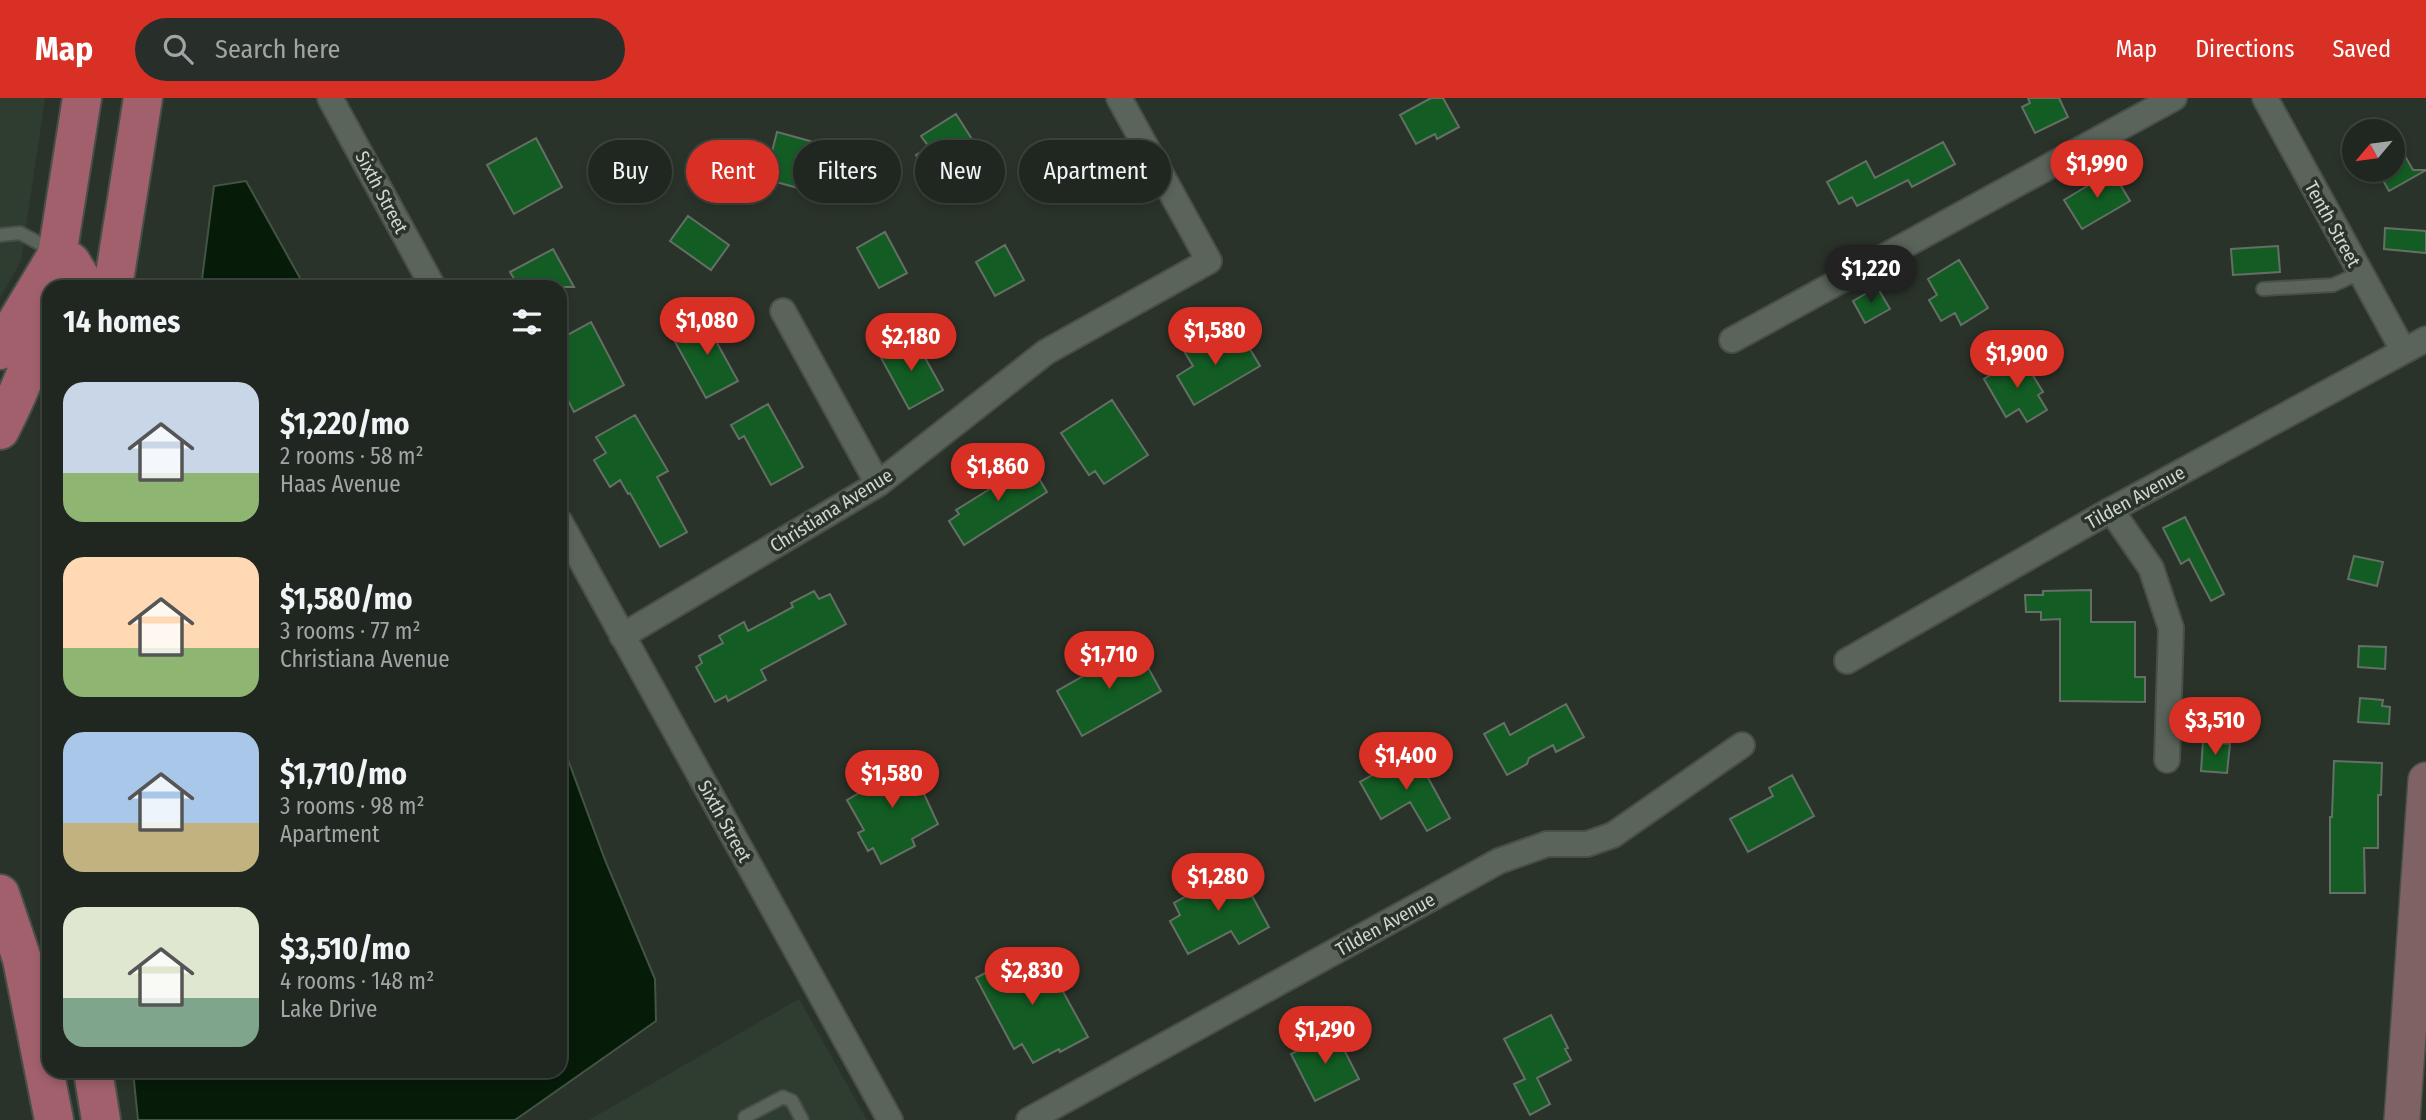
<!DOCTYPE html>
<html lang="en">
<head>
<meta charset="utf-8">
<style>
	:root { --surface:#202620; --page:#282e29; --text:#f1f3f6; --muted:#a2a5a5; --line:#3d433e; --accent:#d93025 }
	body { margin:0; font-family:"Fira Sans Condensed",sans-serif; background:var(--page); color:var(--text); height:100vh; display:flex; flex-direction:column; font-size:26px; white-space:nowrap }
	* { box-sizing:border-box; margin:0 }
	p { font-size:23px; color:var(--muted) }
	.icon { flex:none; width:38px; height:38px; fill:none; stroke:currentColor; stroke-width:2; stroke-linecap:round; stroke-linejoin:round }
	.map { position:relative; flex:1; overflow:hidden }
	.panel { position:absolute; left:42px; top:182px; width:525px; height:798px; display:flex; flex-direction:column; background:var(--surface); border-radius:21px; box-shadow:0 4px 10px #0003,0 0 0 2px var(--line) }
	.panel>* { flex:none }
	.top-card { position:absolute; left:588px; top:42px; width:665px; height:63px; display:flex; gap:14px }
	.needle { width:46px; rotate:241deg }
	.tools { position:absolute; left:2342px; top:21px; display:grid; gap:14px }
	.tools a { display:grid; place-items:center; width:63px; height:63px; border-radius:50%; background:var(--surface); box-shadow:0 4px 10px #0003,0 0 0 2px var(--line); font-size:35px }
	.price { position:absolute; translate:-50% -60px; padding:0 16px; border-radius:24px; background:var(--accent); color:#fff; font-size:23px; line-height:46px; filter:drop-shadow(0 2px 4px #0008) }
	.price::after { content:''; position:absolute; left:50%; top:42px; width:21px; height:16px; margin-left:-10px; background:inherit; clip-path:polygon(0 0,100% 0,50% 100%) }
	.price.active { background:#222; color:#fff }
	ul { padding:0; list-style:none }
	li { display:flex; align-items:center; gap:21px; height:175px; padding:0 21px }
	li span { display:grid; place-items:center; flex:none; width:196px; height:140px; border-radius:21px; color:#555 }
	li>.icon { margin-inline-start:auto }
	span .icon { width:84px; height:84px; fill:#fffc; stroke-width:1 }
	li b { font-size:30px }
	h2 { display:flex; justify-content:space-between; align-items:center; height:84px; padding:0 21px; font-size:30px }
	.pill { padding:0 24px; border-radius:32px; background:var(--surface); box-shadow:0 4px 10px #0003,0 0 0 2px var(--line); font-size:24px; line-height:63px }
	.pill.active { background:var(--accent); color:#fff }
	header { display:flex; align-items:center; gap:42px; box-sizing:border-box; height:98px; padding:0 35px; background:var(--accent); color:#fff }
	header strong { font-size:33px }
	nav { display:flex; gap:38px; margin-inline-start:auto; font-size:24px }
	.search { width:490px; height:63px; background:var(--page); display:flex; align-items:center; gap:18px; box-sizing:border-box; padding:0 24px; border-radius:38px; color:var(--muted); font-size:26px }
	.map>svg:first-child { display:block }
	.built { fill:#2f3d30 }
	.water { fill:#061c09; stroke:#435445; stroke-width:2 }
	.building { fill:#135d24; stroke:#656f66; stroke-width:2 }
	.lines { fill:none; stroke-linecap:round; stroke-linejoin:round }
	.lane-casing { stroke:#474f48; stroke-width:16 }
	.street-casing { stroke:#474f48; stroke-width:28 }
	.secondary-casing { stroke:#474f48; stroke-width:38 }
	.primary-casing { stroke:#474f48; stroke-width:42 }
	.lane { stroke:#5b645b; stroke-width:12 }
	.street { stroke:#5b645b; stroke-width:24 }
	.secondary { stroke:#7e6264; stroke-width:35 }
	.primary { stroke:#a1606c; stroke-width:38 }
	.labels { text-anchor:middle; stroke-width:7; stroke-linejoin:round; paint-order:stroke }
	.street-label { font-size:19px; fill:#d0d6d0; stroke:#2a332a }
</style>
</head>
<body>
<header>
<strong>Map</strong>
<div class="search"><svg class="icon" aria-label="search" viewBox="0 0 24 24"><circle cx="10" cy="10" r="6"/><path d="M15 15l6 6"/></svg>Search here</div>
<nav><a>Map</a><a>Directions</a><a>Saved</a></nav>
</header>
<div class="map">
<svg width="2426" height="1022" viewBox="0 0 2426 1022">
	<rect width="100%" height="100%" fill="#2a332a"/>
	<path class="built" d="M0 0H45L21 163 0 200Z
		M799 901 867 1022H589Z"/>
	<path class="water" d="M246 83 305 189H201L214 88Z
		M560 640 605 762 655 881 656 923 515 1022H138L133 973H560Z"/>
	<path class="building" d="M1431 0H1443L1459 29 1437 41 1435 36 1416 46 1400 17Z
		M2028 0H2059L2068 19 2035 35 2022 9 2030 5Z
		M956 16 975 46 964 53 982 80 956 97 941 74 931 80 916 57 929 49 921 38Z
		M777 34 832 49 820 96 765 81Z
		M2392 35 2413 72H2426L2389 93 2377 72H2392Z
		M536 40 562 89 514 116 487 67Z
		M1943 44 1955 66 1912 89 1908 82 1857 108 1852 99 1839 106 1827 84 1866 63 1875 80Z
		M2112 73 2130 103 2082 131 2064 102Z
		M688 118 729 147 711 172 670 143Z
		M2385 130 2426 133V155L2384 151Z
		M885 134 907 175 879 190 857 150Z
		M1005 147 1024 182 995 198 976 164Z
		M2278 148 2280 174 2233 177 2231 151Z
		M553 151 574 189H519L510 174Z
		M1959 162 1988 210 1961 227 1955 215 1941 223 1929 202 1937 197 1928 181Z
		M1877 189 1890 211 1865 225 1853 203Z
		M719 218 730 239 717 245 738 283 706 300 674 242Z
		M591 224 624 287 574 314 560 287V241Z
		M1215 235 1225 252 1244 241 1260 268 1194 307 1177 278 1193 268 1184 253Z
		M914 240 943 292 909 311 880 258Z
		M2021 258 2043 294 2038 297 2047 312 2027 324 2019 311 2006 319 1984 281Z
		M1112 302 1148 357 1104 386 1095 373 1089 377 1061 335Z
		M768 306 803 369 771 387 744 338 739 341 731 327Z
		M635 317 668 373 657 379 687 434 660 449 630 395 628 396 620 382 610 389 594 362 606 355 596 339Z
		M1031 367 1047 394 964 447 949 423 959 416 956 412 993 389 989 383 1012 369 1017 376Z
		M2185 419 2224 496 2211 503 2189 461 2181 466 2163 430Z
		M2354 458 2383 464 2377 488 2348 481Z
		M2091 492V524H2135V579H2145V604L2060 603V521L2041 522V514H2026L2025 497H2043V493Z
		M814 493 819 501 830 496 846 526 761 572 766 582 728 603 726 598 715 604 696 569 702 565 699 558 723 545 719 538 744 524 748 533 793 509 791 505Z
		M1136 548 1161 593 1082 638 1057 593Z
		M2359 548 2386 549 2385 571 2358 569Z
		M2360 600 2383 602 2382 608 2390 609 2389 626 2358 624Z
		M1566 606 1584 639 1556 654 1553 647 1529 660 1527 666 1507 677 1484 636 1504 625 1510 637Z
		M2203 643 2230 646 2227 675 2201 673Z
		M1414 654 1450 720 1427 733 1410 704 1381 721 1360 684Z
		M901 659 904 664 909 661 922 684 919 685 938 726 912 741 915 748 881 766 873 750 868 753 858 735 864 732 847 702 859 695 854 688Z
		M2334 663 2382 665 2381 697H2378V750H2364L2365 795H2330V719H2332Z
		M1792 677 1814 718 1748 754 1730 721 1773 698 1769 690Z
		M1237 770 1269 829 1239 846 1231 833 1188 856 1170 823 1180 817 1174 805Z
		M1023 854 1030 867 1044 859 1088 939 1060 954 1059 951 1033 965 1022 946 1014 951 976 880Z
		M1551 917 1568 950 1565 951 1571 962 1537 980 1550 1006 1530 1017 1514 986 1525 981 1504 941Z
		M1335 934 1359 981 1315 1003 1291 956Z"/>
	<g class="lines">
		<defs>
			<path id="lane" d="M0 137 20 135 52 152
				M2263 191 2333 187 2360 175
				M745 1022V1019L783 999 792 1003 802 1022"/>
			<path id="street" d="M330 0 433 189
				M2265 0 2403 252
				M783 213 878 386
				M1732 242 2174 0
				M2111 412 2151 470 2171 530 2167 662
				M560 424 890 1022
				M622 538 878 386 1046 254 1209 163 1119 0
				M1847 563 2111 412 2426 241
				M1029 1022 1499 763 1547 746H1587L1613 737 1742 647"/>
			<path id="secondary" d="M2402 1022 2426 682"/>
			<path id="primary" d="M52 189 82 0
				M113 189 143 0
				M0 252 58 155 71 164 86 189
				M0 332C21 291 39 248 49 202
				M0 796 22 861 54 1022
				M93 973 101 1022"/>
		</defs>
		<use href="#lane" class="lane-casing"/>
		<use href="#street" class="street-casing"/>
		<use href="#secondary" class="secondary-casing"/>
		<use href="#primary" class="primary-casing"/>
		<use href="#lane" class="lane"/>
		<use href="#street" class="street"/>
		<use href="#secondary" class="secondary"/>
		<use href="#primary" class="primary"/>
	</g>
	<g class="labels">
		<g class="street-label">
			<text transform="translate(382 94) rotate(62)" y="7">Sixth Street</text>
			<text transform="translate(2333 126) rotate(61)" y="7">Tenth Street</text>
			<text transform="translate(2135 399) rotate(-29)" y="7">Tilden Avenue</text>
			<text transform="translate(831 412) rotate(-32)" y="7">Christiana Avenue</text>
			<text transform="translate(725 723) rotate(61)" y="7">Sixth Street</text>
			<text transform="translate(1385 826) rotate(-29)" y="7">Tilden Avenue</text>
		</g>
	</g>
</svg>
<div class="tools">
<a><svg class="needle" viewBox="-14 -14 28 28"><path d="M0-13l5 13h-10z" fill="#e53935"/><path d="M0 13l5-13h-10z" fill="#a2a5a5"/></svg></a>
</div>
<b class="price" style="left:2097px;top:102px">$1,990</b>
<b class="price active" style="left:1871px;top:207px">$1,220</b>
<b class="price" style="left:707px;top:259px">$1,080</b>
<b class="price" style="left:1215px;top:269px">$1,580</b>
<b class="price" style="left:911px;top:275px">$2,180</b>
<b class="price" style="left:2017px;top:292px">$1,900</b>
<b class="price" style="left:998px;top:405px">$1,860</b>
<b class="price" style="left:1109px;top:593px">$1,710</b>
<b class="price" style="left:2215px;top:659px">$3,510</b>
<b class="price" style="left:1406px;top:694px">$1,400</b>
<b class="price" style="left:892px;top:712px">$1,580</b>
<b class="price" style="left:1218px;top:815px">$1,280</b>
<b class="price" style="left:1032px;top:909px">$2,830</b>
<b class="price" style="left:1325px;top:968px">$1,290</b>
<div class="top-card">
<a class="pill">Buy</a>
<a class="pill active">Rent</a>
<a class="pill">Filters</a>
<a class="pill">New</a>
<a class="pill">Apartment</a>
</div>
<section class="panel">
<h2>14 homes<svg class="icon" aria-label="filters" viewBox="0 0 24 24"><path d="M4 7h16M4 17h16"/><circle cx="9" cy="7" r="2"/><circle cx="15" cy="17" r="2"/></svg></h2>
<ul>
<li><span style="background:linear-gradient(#c9d6e8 65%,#8fb573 0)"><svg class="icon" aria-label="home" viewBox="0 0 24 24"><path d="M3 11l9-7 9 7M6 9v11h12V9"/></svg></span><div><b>$1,220/mo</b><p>2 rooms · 58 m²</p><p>Haas Avenue</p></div></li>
<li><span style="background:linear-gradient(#ffd9b3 65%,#8fb573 0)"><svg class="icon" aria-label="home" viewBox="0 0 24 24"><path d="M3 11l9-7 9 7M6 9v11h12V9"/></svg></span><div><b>$1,580/mo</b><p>3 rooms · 77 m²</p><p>Christiana Avenue</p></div></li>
<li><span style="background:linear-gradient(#a9c7e8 65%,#c2b280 0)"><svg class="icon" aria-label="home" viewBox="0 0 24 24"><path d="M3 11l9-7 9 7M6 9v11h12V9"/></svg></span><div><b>$1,710/mo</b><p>3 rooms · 98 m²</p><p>Apartment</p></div></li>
<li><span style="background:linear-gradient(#dfe7d0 65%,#7fa58c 0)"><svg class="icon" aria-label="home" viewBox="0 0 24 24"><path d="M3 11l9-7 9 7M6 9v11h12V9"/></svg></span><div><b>$3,510/mo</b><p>4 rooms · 148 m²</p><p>Lake Drive</p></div></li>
</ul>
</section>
</div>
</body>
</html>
